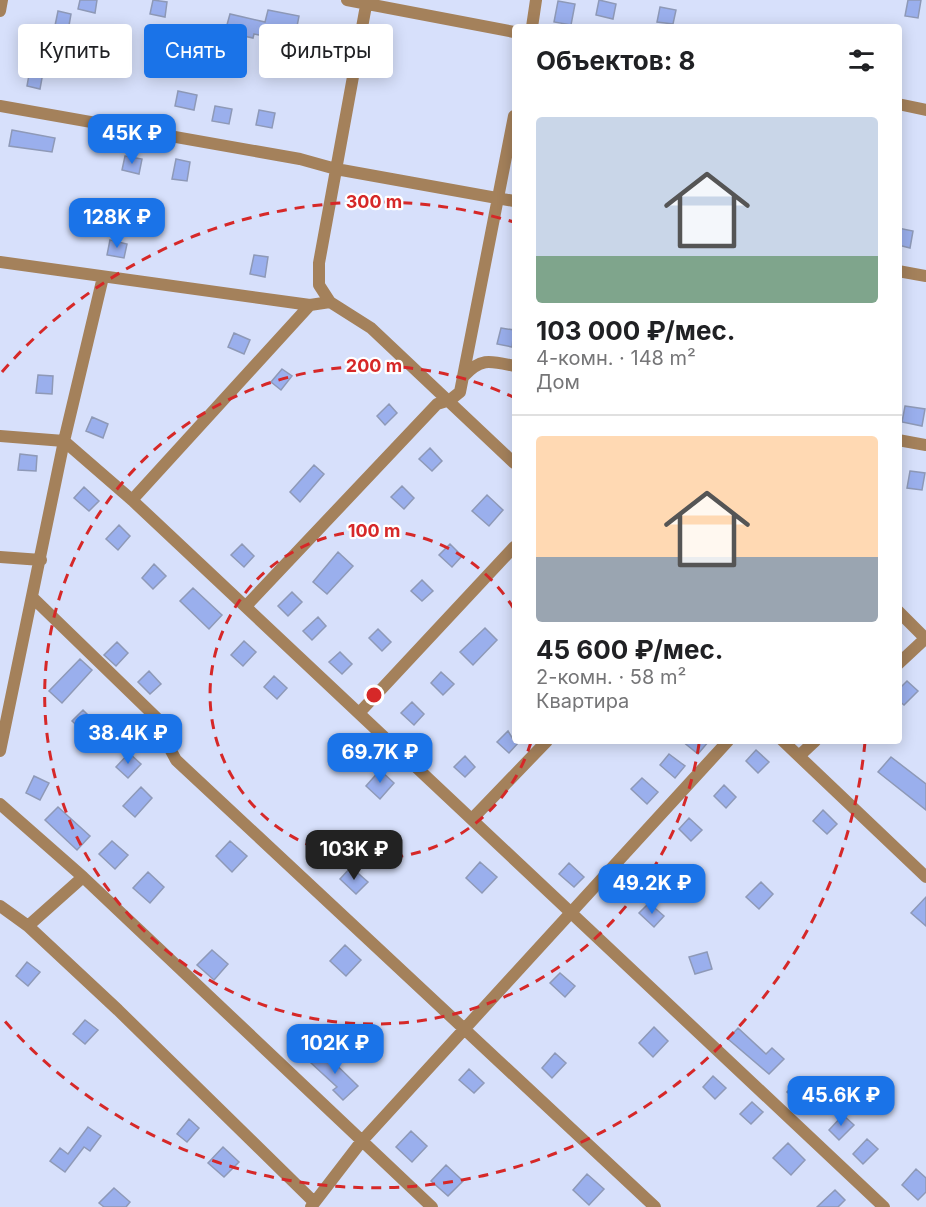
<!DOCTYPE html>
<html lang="ru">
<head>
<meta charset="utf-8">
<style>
	:root { --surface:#fff; --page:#f6f6f6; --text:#202124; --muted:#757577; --line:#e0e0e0; --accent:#1a73e8 }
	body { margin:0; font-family:Inter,sans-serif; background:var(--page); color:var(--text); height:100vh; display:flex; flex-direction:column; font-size:22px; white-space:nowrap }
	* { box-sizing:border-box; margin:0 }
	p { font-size:20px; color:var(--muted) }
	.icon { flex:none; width:33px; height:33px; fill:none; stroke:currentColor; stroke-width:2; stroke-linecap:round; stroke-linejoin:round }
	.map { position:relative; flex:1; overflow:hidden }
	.drawer { position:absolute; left:512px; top:24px; width:390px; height:720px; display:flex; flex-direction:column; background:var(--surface); border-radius:6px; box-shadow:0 3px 15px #0003 }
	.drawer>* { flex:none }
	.hud { position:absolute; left:18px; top:24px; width:404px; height:54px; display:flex; gap:12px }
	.price { position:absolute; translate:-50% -51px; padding:0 14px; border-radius:12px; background:var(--accent); color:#fff; font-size:20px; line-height:39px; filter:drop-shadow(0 2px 3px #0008) }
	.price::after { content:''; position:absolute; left:50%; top:36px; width:18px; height:14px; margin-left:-9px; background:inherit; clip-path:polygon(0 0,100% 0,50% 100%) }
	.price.active { background:#222; color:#fff }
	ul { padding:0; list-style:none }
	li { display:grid; align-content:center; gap:12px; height:318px; padding:0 24px }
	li+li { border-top:2px solid var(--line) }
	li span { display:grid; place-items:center; height:186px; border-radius:6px; color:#555 }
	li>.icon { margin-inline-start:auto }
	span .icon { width:108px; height:108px; fill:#fffc; stroke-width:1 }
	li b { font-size:26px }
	h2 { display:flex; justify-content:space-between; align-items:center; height:72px; padding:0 24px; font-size:26px }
	.pill { padding:0 21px; border-radius:6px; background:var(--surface); box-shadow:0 3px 15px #0003; font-size:21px; line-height:54px }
	.pill.active { background:var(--accent); color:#fff }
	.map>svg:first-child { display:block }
	.building { fill:#9aafed; stroke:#8e99b7; stroke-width:1.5 }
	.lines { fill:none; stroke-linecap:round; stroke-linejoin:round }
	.street { stroke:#a4815b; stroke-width:12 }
	.ring { fill:none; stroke:#d62828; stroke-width:3; stroke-dasharray:10 8 }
	.centre { fill:#d62828; stroke:#fff; stroke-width:3 }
	.ring-label { font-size:18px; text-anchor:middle; font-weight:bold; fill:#d62828; stroke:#fff; stroke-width:4.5; stroke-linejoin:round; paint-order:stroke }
</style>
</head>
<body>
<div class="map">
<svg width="926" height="1207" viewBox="0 0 926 1207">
	<rect width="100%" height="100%" fill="#d7e0fb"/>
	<path class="building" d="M80 0H97L95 13 78 9Z
		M153 0 167 2 165 17 150 14Z
		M599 0 616 4 613 19 596 15Z
		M908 0H921L918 18 905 16Z
		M558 1 575 4 571 25 554 22Z
		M660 7 676 10 673 24 657 22Z
		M268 10 299 16 294 42 254 34 253 38 225 32 230 14 265 22Z
		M58 11 71 14 67 37 72 38 68 54 50 50Z
		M31 64 44 67 40 89 27 86Z
		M178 91 197 95 194 110 175 106Z
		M215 106 232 109 229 124 212 121Z
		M259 110 275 113 272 128 256 125Z
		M12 130 55 138 52 152 9 146Z
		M125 156 142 159 139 174 122 170Z
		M176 159 190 162 187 181 172 179Z
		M898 228 913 231 910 248 898 245Z
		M110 240 127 244 124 258 107 255Z
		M254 255 268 257 265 277 250 274Z
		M501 328 514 330 512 347 497 344Z
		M234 333 250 340 244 354 228 347Z
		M282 369 292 376 281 390 271 382Z
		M38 375 53 376 52 394 36 393Z
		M389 404 397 413 385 425 377 416Z
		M905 406 925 409 922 426 902 422Z
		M92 417 108 424 103 438 86 431Z
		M430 448 442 461 432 471 419 459Z
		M20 454 37 456 36 471 18 470Z
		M314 465 324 474 300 502 290 492Z
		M910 471 925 473 922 490 907 488Z
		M402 486 414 498 404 509 391 497Z
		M84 487 99 501 89 511 74 498Z
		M487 495 503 510 489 526 472 511Z
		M119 525 130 536 118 550 106 539Z
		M242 544 254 556 244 567 231 555Z
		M450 544 462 556 452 567 439 555Z
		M338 552 353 566 327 594 313 582Z
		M154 564 166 576 153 589 142 578Z
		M422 580 433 591 422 601 411 591Z
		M193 588 222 615 209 629 180 601Z
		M292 592 302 602 288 616 278 606Z
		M318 617 326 626 312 640 303 631Z
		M485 628 497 640 473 665 460 652Z
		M378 629 391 642 382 651 369 638Z
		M244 641 256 652 243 666 231 655Z
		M117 642 128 653 116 666 104 655Z
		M340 652 352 664 342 674 329 662Z
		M80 659 92 670 62 703 49 691Z
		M149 671 161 684 150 694 138 682Z
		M441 672 454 684 443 695 431 683Z
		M274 676 287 688 277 699 264 687Z
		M907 681 918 691 904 705 898 700V690Z
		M412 702 424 714 414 725 401 713Z
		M83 710 95 722 85 733 72 721Z
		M508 731 514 741 519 742 509 753 497 742Z
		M682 741H709L698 754Z
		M756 750 769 762 758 773 746 761Z
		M129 753 141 764 128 778 116 767Z
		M669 754 685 766 675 778 660 765Z
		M465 756 475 767 465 777 454 767Z
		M891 757 926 784V810L878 772Z
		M380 770 394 783 380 799 366 786Z
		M34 776 49 783 40 800 26 793Z
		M642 778 658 792 647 804 631 789Z
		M724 785 736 797 726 808 714 796Z
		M141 787 152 798 135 817 123 806Z
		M58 807 90 836 77 850 45 820Z
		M823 810 837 824 827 834 813 821Z
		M689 818 702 830 691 841 679 829Z
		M112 841 128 855 115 869 99 854Z
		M230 841 247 856 232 872 216 856Z
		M480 862 497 877 482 893 466 878Z
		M569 863 584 877 574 887 559 874Z
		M351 867 368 882 356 894 340 879Z
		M148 872 164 887 150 903 133 888Z
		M761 882 773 894 759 909 746 897Z
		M926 897V926L911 913Z
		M649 903 664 916 654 927 639 913Z
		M345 945 361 960 346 976 330 961Z
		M212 950 228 964 214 980 197 965Z
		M707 952 712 969 695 974 689 957Z
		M27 962 40 972 28 986 16 976Z
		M560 973 575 986 565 997 550 983Z
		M85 1020 98 1030 85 1044 73 1034Z
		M654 1027 668 1041 653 1057 639 1043Z
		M738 1028 766 1054 772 1048 784 1059 769 1074 728 1039Z
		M322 1051 358 1086 343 1100 333 1090 337 1087 311 1063Z
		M555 1053 566 1063 552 1078 542 1068Z
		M469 1069 484 1083 474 1093 459 1080Z
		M713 1076 726 1088 715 1099 703 1087Z
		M802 1077 813 1087 798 1102 787 1092Z
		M752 1102 763 1112 751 1124 740 1114Z
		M843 1115 854 1125 839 1140 829 1130Z
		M189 1119 199 1128 187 1142 177 1134Z
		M88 1127 101 1136 90 1151 84 1147 65 1172 50 1161 60 1148 68 1154Z
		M411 1131 427 1146 412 1162 396 1147Z
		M867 1139 878 1149 863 1164 853 1154Z
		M788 1143 805 1160 791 1175 773 1158Z
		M223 1147 239 1162 224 1177 208 1163Z
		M446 1165 463 1181 448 1196 431 1181Z
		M916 1169 926 1178V1192L918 1200 902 1185Z
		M587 1174 604 1189 589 1205 573 1190Z
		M114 1188 130 1202 126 1207H104L99 1203Z
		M835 1190 845 1200 838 1207H817Z"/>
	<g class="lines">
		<path class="street" d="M347 0 514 32
			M0 11 2 0
			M532 27 536 0
			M898 104 926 110
			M0 106 300 159 336 169 514 201
			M0 262 310 305 330 302 371 328 514 463
			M898 271 926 276
			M330 302 319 285V263L367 0
			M464 376C481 357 491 361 514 366
			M0 436 64 441 132 500 884 1207
			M898 440 926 445
			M132 500 310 305
			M0 557 41 560
			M32 597 165 726 169 747 176 760 655 1207
			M246 606 437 404 450 400 460 392 514 116
			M898 611 926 639
			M898 664 926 638
			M360 712 514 547
			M783 741 926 877
			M0 751 64 441 103 277
			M799 756 815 741
			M0 804 83 877 432 1207
			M472 819 547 741
			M0 906 28 926 118 1010 314 1202
			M28 926 83 877
			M311 1207 361 1142 728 741"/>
	</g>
	<g class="ring">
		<path d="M531 742A164 164 0 1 1 514 609"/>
		<path d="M699 744A329 329 0 1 1 513 397"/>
		<path d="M865 742A493 493 0 0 1 2 1018M2 372A493 493 0 0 1 514 222"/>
	</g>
	<circle cx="374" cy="695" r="9" class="centre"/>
	<g class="ring-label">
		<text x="374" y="208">300 m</text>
		<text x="374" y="372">200 m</text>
		<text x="374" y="537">100 m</text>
	</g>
</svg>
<b class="price" style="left:132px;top:165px">45K ₽</b>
<b class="price" style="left:117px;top:249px">128K ₽</b>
<b class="price" style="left:128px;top:765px">38.4K ₽</b>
<b class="price" style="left:380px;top:784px">69.7K ₽</b>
<b class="price active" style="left:354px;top:881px">103K ₽</b>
<b class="price" style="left:652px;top:915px">49.2K ₽</b>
<b class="price" style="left:335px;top:1075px">102K ₽</b>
<b class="price" style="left:841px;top:1127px">45.6K ₽</b>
<div class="hud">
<a class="pill">Купить</a>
<a class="pill active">Снять</a>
<a class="pill">Фильтры</a>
</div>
<section class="drawer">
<h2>Объектов: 8<svg class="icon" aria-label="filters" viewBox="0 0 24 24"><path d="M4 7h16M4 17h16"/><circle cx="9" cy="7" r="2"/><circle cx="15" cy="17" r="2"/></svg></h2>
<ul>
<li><span style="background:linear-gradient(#c9d6e8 75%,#7fa58c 0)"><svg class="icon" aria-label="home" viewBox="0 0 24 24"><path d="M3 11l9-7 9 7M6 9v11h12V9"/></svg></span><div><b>103 000 ₽/мес.</b><p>4-комн. · 148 m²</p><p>Дом</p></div></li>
<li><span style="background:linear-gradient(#ffd9b3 65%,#9aa5b1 0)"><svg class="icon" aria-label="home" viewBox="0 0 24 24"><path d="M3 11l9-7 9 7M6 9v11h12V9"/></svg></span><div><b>45 600 ₽/мес.</b><p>2-комн. · 58 m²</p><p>Квартира</p></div></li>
</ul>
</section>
</div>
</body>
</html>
